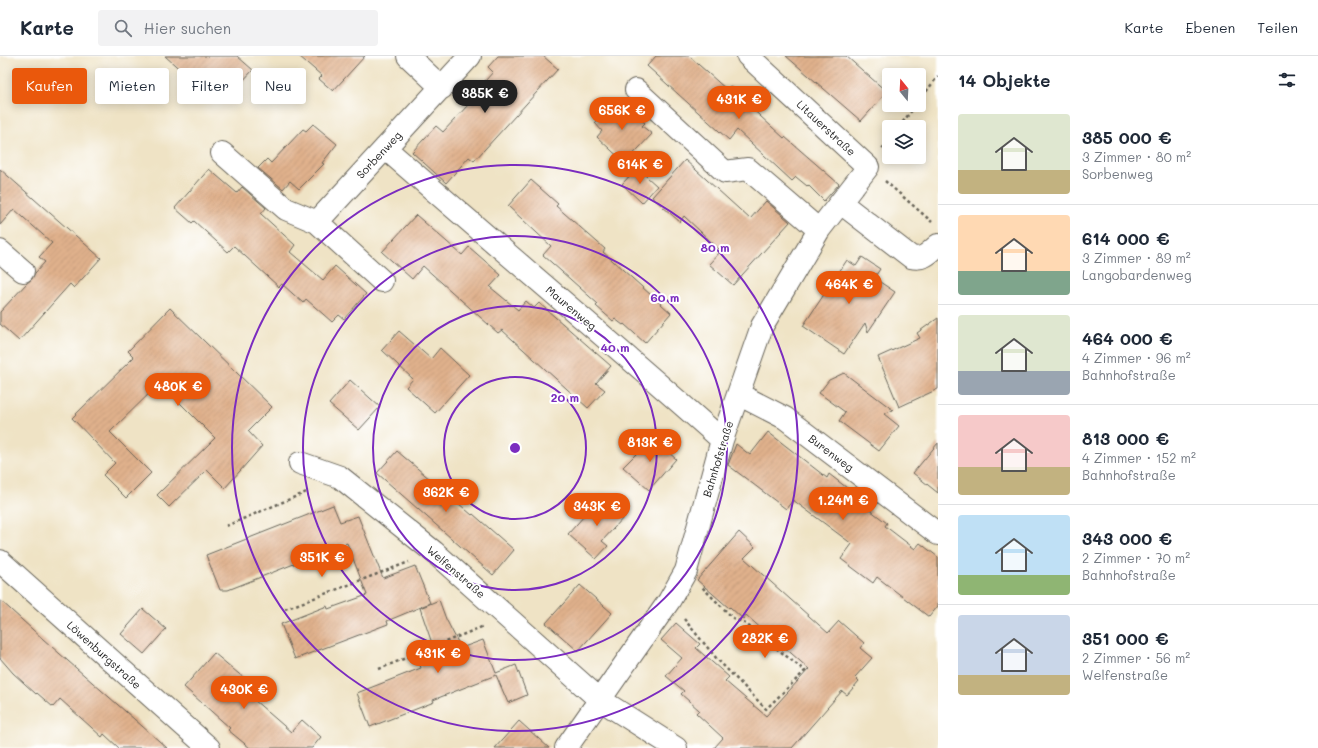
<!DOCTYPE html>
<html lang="de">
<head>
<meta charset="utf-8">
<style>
	:root { --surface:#fff; --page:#f2f2f3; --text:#1f2937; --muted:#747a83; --line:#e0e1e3; --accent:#ea580c }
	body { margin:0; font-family:Mali,sans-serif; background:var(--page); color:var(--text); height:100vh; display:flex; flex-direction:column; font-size:15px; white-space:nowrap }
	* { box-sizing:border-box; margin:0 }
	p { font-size:13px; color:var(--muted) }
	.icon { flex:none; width:22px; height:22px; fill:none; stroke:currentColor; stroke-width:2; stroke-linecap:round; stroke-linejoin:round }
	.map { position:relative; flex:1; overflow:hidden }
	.details { display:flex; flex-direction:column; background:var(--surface); width:380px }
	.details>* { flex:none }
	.top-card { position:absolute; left:12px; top:12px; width:380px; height:36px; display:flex; gap:8px }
	.needle { width:26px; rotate:342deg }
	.buttons { position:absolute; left:882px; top:12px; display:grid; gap:8px }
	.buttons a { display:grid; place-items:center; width:44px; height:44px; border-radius:4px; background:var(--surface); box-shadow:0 2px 10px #0003; font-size:20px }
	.price { position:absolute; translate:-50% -34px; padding:0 9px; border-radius:14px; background:var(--accent); color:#fff; font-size:13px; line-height:26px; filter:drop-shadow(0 1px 2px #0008) }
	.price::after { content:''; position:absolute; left:50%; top:24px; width:12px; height:9px; margin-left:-6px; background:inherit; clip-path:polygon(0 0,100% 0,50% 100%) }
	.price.active { background:#222; color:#fff }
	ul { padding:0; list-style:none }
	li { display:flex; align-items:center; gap:12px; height:100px; padding:0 20px }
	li+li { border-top:1px solid var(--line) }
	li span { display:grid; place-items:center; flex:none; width:112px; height:80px; border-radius:4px; color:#555 }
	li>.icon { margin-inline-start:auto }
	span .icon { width:48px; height:48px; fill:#fffc; stroke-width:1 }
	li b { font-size:17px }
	h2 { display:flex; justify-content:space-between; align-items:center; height:48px; padding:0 20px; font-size:17px }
	.tag { padding:0 14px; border-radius:4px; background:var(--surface); box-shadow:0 2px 10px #0003; font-size:14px; line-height:36px }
	.tag.active { background:var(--accent); color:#fff }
	header { display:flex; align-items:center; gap:24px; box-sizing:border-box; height:56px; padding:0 20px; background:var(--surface); border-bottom:1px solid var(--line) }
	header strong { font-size:19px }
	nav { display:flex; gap:22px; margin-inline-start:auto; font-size:14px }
	.search { width:280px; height:36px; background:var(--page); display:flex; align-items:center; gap:10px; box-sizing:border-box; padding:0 14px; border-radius:4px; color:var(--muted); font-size:15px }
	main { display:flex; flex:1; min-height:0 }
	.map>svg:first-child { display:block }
	.building { fill:url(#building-hatch) }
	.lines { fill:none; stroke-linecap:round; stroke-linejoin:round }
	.minor-casing { stroke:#666257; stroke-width:24 }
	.path { stroke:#666257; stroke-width:2.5; stroke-dasharray:3 3; stroke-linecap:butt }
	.minor { stroke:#fff; stroke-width:22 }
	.ring { fill:none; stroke:#7b2cbf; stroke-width:2 }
	.labels { text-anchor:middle; stroke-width:4; stroke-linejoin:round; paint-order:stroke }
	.street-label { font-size:11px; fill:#1c1c1c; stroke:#fff }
	.centre { fill:#7b2cbf; stroke:#fff; stroke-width:2 }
	.ring-label { font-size:12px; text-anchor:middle; font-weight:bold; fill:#7b2cbf; stroke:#fff; stroke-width:4; stroke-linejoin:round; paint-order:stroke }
</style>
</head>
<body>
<header>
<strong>Karte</strong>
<div class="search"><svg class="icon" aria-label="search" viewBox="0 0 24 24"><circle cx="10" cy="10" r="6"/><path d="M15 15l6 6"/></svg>Hier suchen</div>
<nav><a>Karte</a><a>Ebenen</a><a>Teilen</a></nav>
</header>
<main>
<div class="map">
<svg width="938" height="692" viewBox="0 0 938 692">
	<defs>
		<pattern id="building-hatch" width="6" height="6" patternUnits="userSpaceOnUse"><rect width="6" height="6" fill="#e0b18c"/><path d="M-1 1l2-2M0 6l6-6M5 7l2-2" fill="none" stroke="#c09878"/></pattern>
	</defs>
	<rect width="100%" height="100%" fill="#fff"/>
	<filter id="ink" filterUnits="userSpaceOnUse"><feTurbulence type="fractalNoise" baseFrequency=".025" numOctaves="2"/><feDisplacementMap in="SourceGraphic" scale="8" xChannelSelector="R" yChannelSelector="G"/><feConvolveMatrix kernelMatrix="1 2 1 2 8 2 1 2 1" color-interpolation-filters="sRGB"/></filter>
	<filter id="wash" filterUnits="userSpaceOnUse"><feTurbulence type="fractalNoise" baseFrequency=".012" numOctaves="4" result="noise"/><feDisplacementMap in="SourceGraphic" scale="16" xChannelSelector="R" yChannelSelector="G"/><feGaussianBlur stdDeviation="0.9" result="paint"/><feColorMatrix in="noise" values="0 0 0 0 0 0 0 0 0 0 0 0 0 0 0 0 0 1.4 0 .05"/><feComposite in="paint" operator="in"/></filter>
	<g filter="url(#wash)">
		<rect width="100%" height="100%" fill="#efe3c5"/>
		<g id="blocks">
			<path class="building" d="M165 0H237L253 14 226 43 200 21 195 27Z
				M299 0H365L333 35 319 23 322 20Z
				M498 0H543L558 13 474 105 469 101 446 127 412 96 436 70 443 76 481 35 478 33 493 16 488 11Z
				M656 0H689L727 34 730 30 749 48 748 49 784 82 785 81 839 128 824 145 808 129 807 130 796 121 792 125 737 74 729 84 647 10Z
				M786 0H846L887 36 861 65Z
				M615 45 624 54 626 51 645 67 642 70 652 78 625 107 597 81 602 75 595 67Z
				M313 68 337 88 322 107 324 108 299 133 290 125 283 133 258 112 267 103 271 107 303 73 306 75Z
				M685 104 750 163 766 145 790 166 733 229 709 208 721 195 684 160 680 166 652 141Z
				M637 112 657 130 642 147 622 128Z
				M0 113 101 202 74 232 70 228 19 285 0 268V256L27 227 32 223 35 217 45 206 39 201 52 187 14 153 0 169Z
				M209 113 237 137 242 131 266 152 261 158 295 189 290 196 323 224 335 210 366 238 344 263 339 259 332 266 306 243 303 247 282 228 279 231 234 190 228 196 194 165 192 167 175 152Z
				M531 124 558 148 556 150 605 193 603 196 671 257 645 287 624 268 623 269 615 263 613 265 596 250 598 248 543 199 551 190 508 150Z
				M416 159 462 199 469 191 501 219 490 231 518 254 526 245 534 252 539 247 611 310 596 327 605 334 588 352 502 274 498 277 423 210 412 223 382 196Z
				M862 201 880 213 874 222 895 236 868 276 865 267 844 298 803 270 847 204 856 210Z
				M170 252 272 351 248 375 262 390 225 432 207 414 169 451 157 439 215 382 160 327 110 376 151 417 126 442 103 419 115 407 72 362 134 301 128 295Z
				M938 262V333L899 351 878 301 920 282 917 277Z
				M399 275 431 303 440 292 469 319 435 357 406 331 413 323 382 294Z
				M844 317 893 354 884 358 899 370 879 395 839 365 845 356 819 337 829 324Z
				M350 324 380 351 359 374 329 348Z
				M768 376 827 422 829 418 860 442 858 445 887 467 885 470 915 493 920 487 938 501V550L929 561 877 521 873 527 841 503 852 488 793 444 786 453 728 409 736 388 750 399Z
				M650 380 676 403 649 434 623 411 639 395 638 394Z
				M938 387V437L913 417Z
				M397 395 472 459 473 458 514 494 493 519 377 417Z
				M602 440 625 460 602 485 608 490 596 503 568 478Z
				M333 449 340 466 358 460 383 522 415 510 430 547 387 565 388 568 295 603 281 568 327 550 328 553 367 539 347 487 228 534H220L206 499Z
				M739 476 755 491 744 502 828 577 839 565 864 587 860 592 872 602 855 621 859 625 847 639 842 635 792 692H714L723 682 696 657 699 654 681 638 684 635 666 620 682 602 661 584 676 567 700 588 696 592 729 621 725 625 766 660 809 613 774 582 773 583 746 559 743 563 730 551 729 552 697 524Z
				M580 529 612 557 578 595 546 567Z
				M0 544 43 583 167 692H119L104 678 102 681 60 643 53 651 37 637 36 638 13 617 0 602Z
				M439 544 446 563 461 592 483 584 496 617 516 609 527 639 508 647 496 619 433 644 434 646 370 671 357 637 421 612 420 609 437 602 420 552Z
				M143 553 166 573 144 598 121 578Z
				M214 597 245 623 239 631 291 676 302 664 321 681 312 692H250L228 674 230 672 184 631Z
				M519 665 549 692H495Z"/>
		</g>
	</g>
	<g filter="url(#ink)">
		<use href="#blocks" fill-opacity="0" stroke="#666257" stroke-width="1"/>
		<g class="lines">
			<defs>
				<path id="minor" d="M408 0 442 32
					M636 34 725 116 748 113 819 174
					M385 92C497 190 611 285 722 384
					M222 97 286 153 317 166 470 0
					M841 147 911 201C924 204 929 197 938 189
					M317 166 382 225
					M0 195 23 215
					M738 338 785 362 938 478
					M300 407 340 421 434 496 599 643 676 692
					M0 505 209 692
					M566 692 669 545 686 515 722 384 762 270 819 174 868 111 748 0"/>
			</defs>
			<use href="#minor" class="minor-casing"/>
			<path class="path" d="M919 45 938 20
				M899 71 916 49
				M882 93 889 84
				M885 125 932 166
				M226 470 309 435
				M285 553 409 506
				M684 563 717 603 766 653 805 615 746 568 733 562 702 531
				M379 613 484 570"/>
			<use href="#minor" class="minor"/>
		</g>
	</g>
	<g class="ring">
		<circle cx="515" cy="392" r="71"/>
		<circle cx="515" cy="392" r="142"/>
		<circle cx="515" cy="392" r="212"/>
		<circle cx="515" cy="392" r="283"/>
	</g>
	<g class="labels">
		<g class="street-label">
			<text transform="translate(826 72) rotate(43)" y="4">Litauerstraße</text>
			<text transform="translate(379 99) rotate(-47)" y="4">Sorbenweg</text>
			<text transform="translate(571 252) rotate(40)" y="4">Maurenweg</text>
			<text transform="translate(831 397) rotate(37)" y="4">Burenweg</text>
			<text transform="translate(718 403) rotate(-73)" y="4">Bahnhofstraße</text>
			<text transform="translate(456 516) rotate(41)" y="4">Welfenstraße</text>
			<text transform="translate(104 599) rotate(42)" y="4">Löwenburgstraße</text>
		</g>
	</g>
	<circle cx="515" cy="392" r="6" class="centre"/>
	<g class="ring-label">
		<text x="715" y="196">80 m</text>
		<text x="665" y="246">60 m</text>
		<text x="615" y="296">40 m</text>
		<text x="565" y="346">20 m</text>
	</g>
</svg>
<div class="buttons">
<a><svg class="needle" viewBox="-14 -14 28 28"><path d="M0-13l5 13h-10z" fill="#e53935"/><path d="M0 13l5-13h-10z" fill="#747a83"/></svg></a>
<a><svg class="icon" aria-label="layers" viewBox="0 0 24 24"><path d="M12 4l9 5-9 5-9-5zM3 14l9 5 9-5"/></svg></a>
</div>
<b class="price active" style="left:485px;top:58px">385K €</b>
<b class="price" style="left:739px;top:64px">431K €</b>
<b class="price" style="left:622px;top:75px">656K €</b>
<b class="price" style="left:640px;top:129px">614K €</b>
<b class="price" style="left:849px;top:249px">464K €</b>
<b class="price" style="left:178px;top:351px">480K €</b>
<b class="price" style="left:650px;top:407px">813K €</b>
<b class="price" style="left:446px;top:457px">362K €</b>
<b class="price" style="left:843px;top:465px">1.24M €</b>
<b class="price" style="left:597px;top:471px">343K €</b>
<b class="price" style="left:322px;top:522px">351K €</b>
<b class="price" style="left:765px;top:603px">282K €</b>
<b class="price" style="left:438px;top:618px">431K €</b>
<b class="price" style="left:244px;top:654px">430K €</b>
<div class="top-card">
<a class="tag active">Kaufen</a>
<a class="tag">Mieten</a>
<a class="tag">Filter</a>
<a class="tag">Neu</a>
</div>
</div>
<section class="details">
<h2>14 Objekte<svg class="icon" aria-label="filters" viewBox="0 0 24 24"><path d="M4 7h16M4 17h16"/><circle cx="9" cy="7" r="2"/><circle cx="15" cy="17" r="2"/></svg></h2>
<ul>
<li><span style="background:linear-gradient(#dfe7d0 70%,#c2b280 0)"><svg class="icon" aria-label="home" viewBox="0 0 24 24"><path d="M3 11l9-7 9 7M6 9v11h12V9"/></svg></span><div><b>385 000 €</b><p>3 Zimmer · 80 m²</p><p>Sorbenweg</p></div></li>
<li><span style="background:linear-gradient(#ffd9b3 70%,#7fa58c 0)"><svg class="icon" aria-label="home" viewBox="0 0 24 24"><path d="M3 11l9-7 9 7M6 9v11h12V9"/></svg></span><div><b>614 000 €</b><p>3 Zimmer · 89 m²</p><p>Langobardenweg</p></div></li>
<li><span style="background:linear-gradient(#dfe7d0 70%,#9aa5b1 0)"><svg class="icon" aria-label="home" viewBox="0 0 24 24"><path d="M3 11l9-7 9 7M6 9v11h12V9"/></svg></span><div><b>464 000 €</b><p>4 Zimmer · 96 m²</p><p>Bahnhofstraße</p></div></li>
<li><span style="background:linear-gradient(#f6c9c9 65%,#c2b280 0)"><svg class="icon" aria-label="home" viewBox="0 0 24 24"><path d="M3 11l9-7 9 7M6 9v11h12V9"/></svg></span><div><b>813 000 €</b><p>4 Zimmer · 152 m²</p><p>Bahnhofstraße</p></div></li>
<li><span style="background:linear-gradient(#bfe0f5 75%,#8fb573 0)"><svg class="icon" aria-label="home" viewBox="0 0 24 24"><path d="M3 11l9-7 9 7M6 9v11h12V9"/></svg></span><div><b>343 000 €</b><p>2 Zimmer · 70 m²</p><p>Bahnhofstraße</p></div></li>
<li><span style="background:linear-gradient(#c9d6e8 75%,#c2b280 0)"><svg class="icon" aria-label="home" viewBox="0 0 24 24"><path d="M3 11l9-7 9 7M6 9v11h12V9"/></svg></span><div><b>351 000 €</b><p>2 Zimmer · 56 m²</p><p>Welfenstraße</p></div></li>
</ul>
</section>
</main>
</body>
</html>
